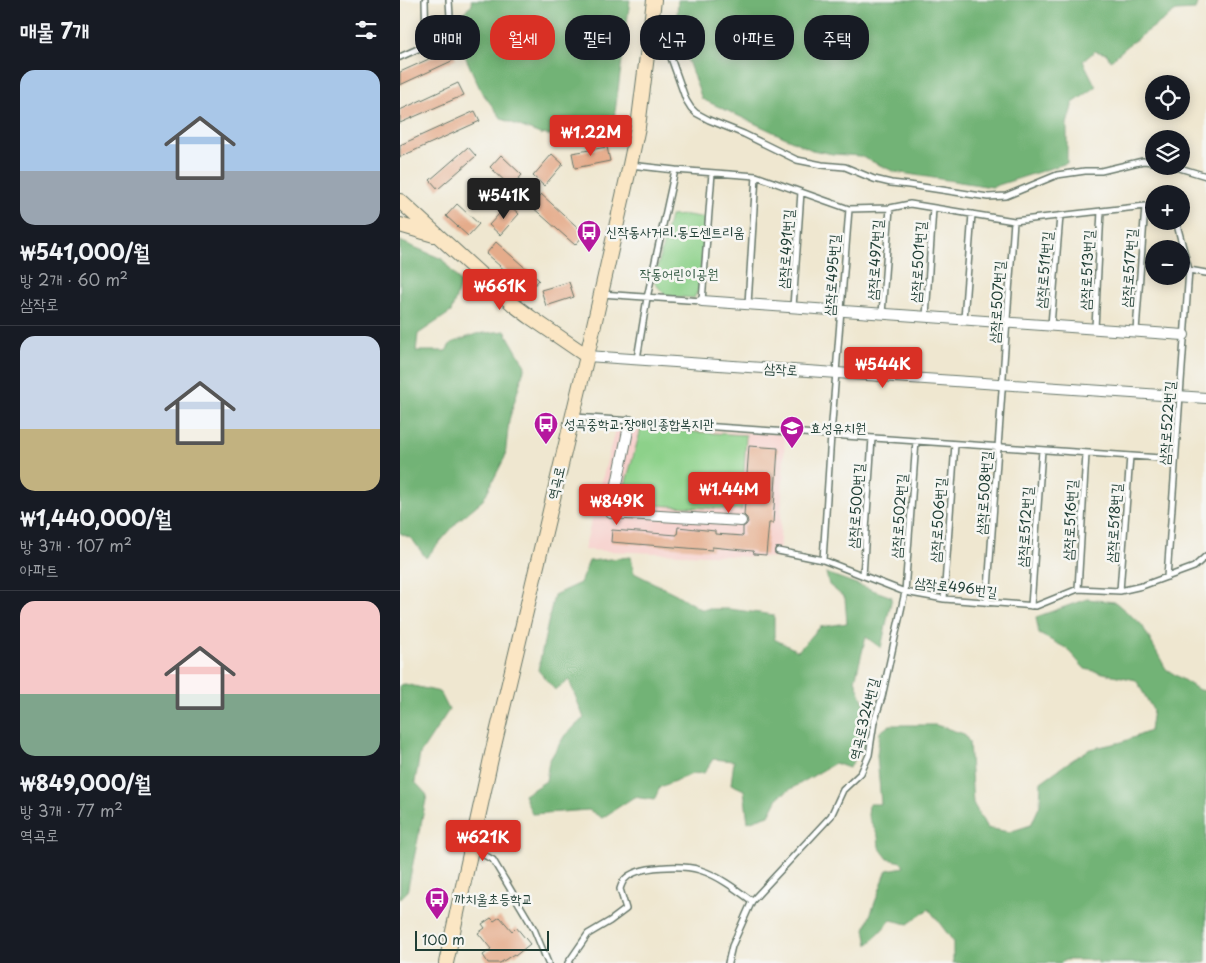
<!DOCTYPE html>
<html lang="ko">
<head>
<meta charset="utf-8">
<style>
	:root { --surface:#171b24; --page:#20242c; --text:#f1f3f6; --muted:#9ea1a6; --line:#363941; --accent:#d93025 }
	body { margin:0; font-family:"Playpen Sans","Poor Story",sans-serif; background:var(--page); color:var(--text); height:100vh; display:flex; flex-direction:column; font-size:19px; white-space:nowrap }
	* { box-sizing:border-box; margin:0 }
	p { font-size:16px; color:var(--muted) }
	.icon { flex:none; width:28px; height:28px; fill:none; stroke:currentColor; stroke-width:2; stroke-linecap:round; stroke-linejoin:round }
	.map { position:relative; flex:1; overflow:hidden }
	.drawer { display:flex; flex-direction:column; background:var(--surface); width:400px }
	.drawer>* { flex:none }
	.banner { position:absolute; left:15px; top:15px; width:475px; height:45px; display:flex; gap:10px }
	.tools { position:absolute; left:745px; top:75px; display:grid; gap:10px }
	.tools a { display:grid; place-items:center; width:45px; height:45px; border-radius:50%; background:var(--surface); box-shadow:0 2px 12px #0003; font-size:25px }
	.scale { position:absolute; left:15px; bottom:12px; width:134px; box-sizing:border-box; padding-left:5px; border:2px solid #1f3d34; border-top:0; font-size:14px; line-height:18px; white-space:nowrap; color:#1f3d34; -webkit-text-stroke:4px #f6f6f2; paint-order:stroke }
	.price { position:absolute; translate:-50% -42px; padding:0 11px; border-radius:5px; background:var(--accent); color:#fff; font-size:16px; line-height:32px; filter:drop-shadow(0 1px 2px #0008) }
	.price::after { content:''; position:absolute; left:50%; top:30px; width:15px; height:11px; margin-left:-8px; background:inherit; clip-path:polygon(0 0,100% 0,50% 100%) }
	.price.on { background:#222; color:#fff }
	ul { padding:0; list-style:none }
	li { display:grid; align-content:center; gap:10px; height:265px; padding:0 20px }
	li+li { border-top:1px solid var(--line) }
	li span { display:grid; place-items:center; height:155px; border-radius:15px; color:#555 }
	li>.icon { margin-inline-start:auto }
	span .icon { width:90px; height:90px; fill:#fffc; stroke-width:1 }
	li b { font-size:21px }
	h2 { display:flex; justify-content:space-between; align-items:center; height:60px; padding:0 20px; font-size:21px }
	.chip { padding:0 18px; border-radius:20px; background:var(--surface); box-shadow:0 2px 12px #0003; font-size:18px; line-height:45px }
	.chip.on { background:var(--accent); color:#fff }
	main { display:flex; flex:1; min-height:0 }
	.map>svg:first-child { display:block }
	.built { fill:#f7d0cc }
	.green { fill:#8dd18a; stroke:#56875f }
	.forest { fill:#72b376; stroke:#487855 }
	.building { fill:#e5ac8b }
	.lines { fill:none; stroke-linecap:round; stroke-linejoin:round }
	.lane-casing { stroke:#68786b; stroke-width:8 }
	.street-casing { stroke:#68786b; stroke-width:12 }
	.secondary-casing { stroke:#68786b; stroke-width:16 }
	.lane { stroke:#fff; stroke-width:5 }
	.street { stroke:#fff; stroke-width:10 }
	.secondary { stroke:#fbe6c4; stroke-width:14 }
	.labels { text-anchor:middle; stroke-width:5; stroke-linejoin:round; paint-order:stroke }
	.poi-label { font-size:14px; fill:#1f3d34; stroke:#f6f6f2; text-anchor:start }
	.street-label { font-size:14px; fill:#1f3d34; stroke:#f6f6f2 }
	.park-label { font-size:14px; fill:#355b45; stroke:#f6f6f2 }
</style>
</head>
<body>
<main>
<section class="drawer">
<h2>매물 7개<svg class="icon" aria-label="filters" viewBox="0 0 24 24"><path d="M4 7h16M4 17h16"/><circle cx="9" cy="7" r="2"/><circle cx="15" cy="17" r="2"/></svg></h2>
<ul>
<li><span style="background:linear-gradient(#a9c7e8 65%,#9aa5b1 0)"><svg class="icon" aria-label="home" viewBox="0 0 24 24"><path d="M3 11l9-7 9 7M6 9v11h12V9"/></svg></span><div><b>₩541,000/월</b><p>방 2개 · 60 m²</p><p>삼작로</p></div></li>
<li><span style="background:linear-gradient(#c9d6e8 60%,#c2b280 0)"><svg class="icon" aria-label="home" viewBox="0 0 24 24"><path d="M3 11l9-7 9 7M6 9v11h12V9"/></svg></span><div><b>₩1,440,000/월</b><p>방 3개 · 107 m²</p><p>아파트</p></div></li>
<li><span style="background:linear-gradient(#f6c9c9 60%,#7fa58c 0)"><svg class="icon" aria-label="home" viewBox="0 0 24 24"><path d="M3 11l9-7 9 7M6 9v11h12V9"/></svg></span><div><b>₩849,000/월</b><p>방 3개 · 77 m²</p><p>역곡로</p></div></li>
</ul>
</section>
<div class="map">
<svg width="806" height="963" viewBox="0 0 806 963">
	<rect width="100%" height="100%" fill="#f6f6f2"/>
	<filter id="ink" filterUnits="userSpaceOnUse"><feTurbulence type="fractalNoise" baseFrequency=".02" numOctaves="2"/><feDisplacementMap in="SourceGraphic" scale="10" xChannelSelector="R" yChannelSelector="G"/><feConvolveMatrix kernelMatrix="1 2 1 2 8 2 1 2 1" color-interpolation-filters="sRGB"/></filter>
	<filter id="wash" filterUnits="userSpaceOnUse"><feTurbulence type="fractalNoise" baseFrequency=".0096" numOctaves="4" result="noise"/><feDisplacementMap in="SourceGraphic" scale="20" xChannelSelector="R" yChannelSelector="G"/><feGaussianBlur stdDeviation="1.12" result="paint"/><feColorMatrix in="noise" values="0 0 0 0 0 0 0 0 0 0 0 0 0 0 0 0 0 1.4 0 .05"/><feComposite in="paint" operator="in"/></filter>
	<g filter="url(#wash)">
		<rect width="100%" height="100%" fill="#efe7d0"/>
		<path class="built" d="M216 426 385 434 379 558 184 550Z"/>
		<path class="green" d="M288 215 306 218 302 284 294 298 266 296 254 282 270 216Z
			M241 429 346 435 342 510 220 503Z"/>
		<path class="forest" d="M71 0H230L213 127 185 139 140 134 102 119 81 91 59 43 69 36 55 20 72 5Z
			M278 0H798L795 10 776 11 731 43 710 61 707 54 695 51 683 61 696 87 673 103 667 124V163L592 187 495 172 460 156 433 154 412 150 302 99 276 28Z
			M0 241 42 259 61 283 51 312 18 334 16 351H46L51 343 76 334 105 331 125 366 109 420 105 457 83 500 59 520 26 558 12 539 0 533Z
			M231 557 234 573 276 594 300 609H329L374 615V639L398 651 420 627 447 623 445 598 429 585 426 573 492 597 481 648 466 637 455 680 465 706 468 740 449 768 435 763 379 796 369 815 348 822 344 790 331 784 334 761 313 759 304 773 292 774 260 787 254 800 234 797 202 818 189 810 132 814 124 795 146 781 149 761 165 735 184 718 169 680 155 690 138 670 154 595 180 583 189 561Z
			M687 599 715 602 742 625 766 669 799 690 806 691V961L801 963H698L697 960H665L661 963H553V941L529 909 508 924 491 920 468 945 465 929 487 870 504 867 501 862 488 859 479 847 478 836 468 816 469 804H481L477 755 480 732 490 725H536L564 734 569 742 573 803 587 828 609 832 631 825 640 805 641 782 666 764 690 749 722 742 750 731 753 710 736 680 685 669 666 648 639 634 636 617Z
			M5 684 40 692 49 710 20 754 15 782 27 795 7 892 0 899V685Z"/>
		<g id="blocks">
			<path class="building" d="M51 49 56 59 0 85V72Z
				M58 83 64 95 0 123V110Z
				M75 111 80 121 0 157V145Z
				M68 147 76 156 38 189 30 180Z
				M207 147 210 161 175 168 172 153Z
				M152 154 163 164 144 186 133 176Z
				M101 155 122 175 111 187 90 167Z
				M141 194 185 234 175 245 131 206Z
				M57 204 79 224 68 236 46 216Z
				M108 204 119 214 100 235 89 225Z
				M96 242 139 280 129 291 86 254Z
				M169 282 174 297 146 306 141 290Z
				M349 446 378 448 373 523H369L366 555 354 554 353 551 312 547V550L211 542 212 530 277 535 278 527 315 531V534L343 536V527L346 525 348 522 347 518 344 515Z
				M100 917 112 931 116 927 130 944 115 956 114 954 100 963H88L83 955 91 949 78 933 85 928 82 924 91 918 94 921Z"/>
		</g>
	</g>
	<g filter="url(#ink)">
		<use href="#blocks" fill-opacity="0" stroke="#68786b" stroke-width="1"/>
		<g class="lines">
			<defs>
				<path id="lane" d="M25 0 26 45
					M253 29 262 39 271 58 286 100 291 108 296 113 309 120 344 134 397 160 422 165 445 167 474 179 491 183 509 185 588 197 606 196 657 175 685 171H701L743 161 754 162
					M0 57 51 34 49 0
					M230 165 275 170 356 176 449 209 490 208 510 204 614 221 754 205
					M773 166 806 176
					M789 270 806 273
					M201 294 302 301 312 173
					M348 304 356 176
					M393 307 401 192
					M482 314 490 208
					M526 317 533 208
					M564 319 572 214
					M651 325 660 216
					M695 328 701 211
					M736 331 745 206
					M237 359 247 298 275 170
					M175 417 775 459
					M378 551 423 560 505 592 544 599 636 606 678 589 720 591 742 586 794 567 806 556
					M423 560 431 435 449 209
					M463 576 472 438
					M767 577 789 270 776 221
					M678 589 686 454
					M720 591 730 456
					M544 599 555 444
					M587 603 614 221
					M631 606 642 450
					M72 848 93 860 134 929 148 963
					M168 963 188 934 210 921 226 909 220 889C221 886 223 881 225 879 238 865 283 865 300 870 319 876 336 889 352 901L431 816 443 790 461 773 469 755 474 722 482 697 505 592 516 441
					M328 963 332 946 352 901"/>
				<path id="street" d="M302 301 784 335
					M187 356 806 398
					M230 421 211 513 341 521"/>
				<path id="secondary" d="M0 201 114 305 130 317 187 356
					M0 225 34 235
					M46 963 92 754 187 356 230 165 238 127 254 0"/>
			</defs>
			<use href="#lane" class="lane-casing"/>
			<use href="#street" class="street-casing"/>
			<use href="#secondary" class="secondary-casing"/>
			<use href="#lane" class="lane"/>
			<use href="#street" class="street"/>
			<use href="#secondary" class="secondary"/>
		</g>
	</g>
	<defs>
		<symbol id="bus-pin" viewBox="-11 -11 22 30"><path d="M0 17L-7.5 6A9.5 9.5 0 1 1 7.5 6Z" fill="#b5179e" stroke="#f6f6f2"/><path d="M-5-6H5V4H4V6H2V4H-2V6H-4V4H-5ZM-3.5-4V0h7V-4ZM-3.5 1.2v1.5H-2V1.2ZM2 1.2v1.5H3.5V1.2Z" fill="#fff"/></symbol>
		<symbol id="school-pin" viewBox="-11 -11 22 30"><path d="M0 17L-7.5 6A9.5 9.5 0 1 1 7.5 6Z" fill="#b5179e" stroke="#f6f6f2"/><path d="M0-5L7-2L0 1L-7-2ZM-4 1L0 2.5L4 1V4Q0 6-4 4Z" fill="#fff"/></symbol>
	</defs>
	<g fill-rule="evenodd">
		<use href="#bus-pin" x="175" y="218" width="28" height="38"/>
		<use href="#bus-pin" x="132" y="410" width="28" height="38"/>
		<use href="#school-pin" x="378" y="414" width="28" height="38"/>
		<use href="#bus-pin" x="23" y="885" width="28" height="38"/>
	</g>
	<g class="labels">
		<g class="poi-label">
			<text x="206" y="237">신작동사거리.동도센트리움</text>
			<text x="164" y="429">성곡중학교.장애인종합복지관</text>
			<text x="410" y="433">효성유치원</text>
			<text x="54" y="904">까치울초등학교</text>
		</g>
		<g class="street-label">
			<text transform="translate(386 249) rotate(-86)" y="5">삼작로491번길</text>
			<text transform="translate(475 260) rotate(-86)" y="5">삼작로497번길</text>
			<text transform="translate(518 262) rotate(-86)" y="5">삼작로501번길</text>
			<text transform="translate(729 268) rotate(-86)" y="5">삼작로517번길</text>
			<text transform="translate(644 270) rotate(-85)" y="5">삼작로511번길</text>
			<text transform="translate(687 270) rotate(-87)" y="5">삼작로513번길</text>
			<text transform="translate(432 275) rotate(-86)" y="5">삼작로495번길</text>
			<text transform="translate(597 302) rotate(-86)" y="5">삼작로507번길</text>
			<text transform="translate(381 369) rotate(4)" y="5">삼작로</text>
			<text transform="translate(767 423) rotate(-86)" y="5">삼작로522번길</text>
			<text transform="translate(156 483) rotate(-77)" y="5">역곡로</text>
			<text transform="translate(584 493) rotate(-86)" y="5">삼작로508번길</text>
			<text transform="translate(456 506) rotate(-86)" y="5">삼작로500번길</text>
			<text transform="translate(499 516) rotate(-86)" y="5">삼작로502번길</text>
			<text transform="translate(538 520) rotate(-86)" y="5">삼작로506번길</text>
			<text transform="translate(670 520) rotate(-87)" y="5">삼작로516번길</text>
			<text transform="translate(714 523) rotate(-86)" y="5">삼작로518번길</text>
			<text transform="translate(625 527) rotate(-86)" y="5">삼작로512번길</text>
			<text transform="translate(556 587) rotate(7)" y="5">삼작로496번길</text>
			<text transform="translate(464 719) rotate(-76)" y="5">역곡로324번길</text>
		</g>
		<g class="park-label">
			<text x="279" y="279">작동어린이공원</text>
		</g>
	</g>
</svg>
<div class="tools">
<a><svg class="icon" aria-label="locate" viewBox="0 0 24 24"><circle cx="12" cy="12" r="6"/><path d="M12 2v4M12 18v4M2 12h4M18 12h4"/></svg></a>
<a><svg class="icon" aria-label="layers" viewBox="0 0 24 24"><path d="M12 4l9 5-9 5-9-5zM3 14l9 5 9-5"/></svg></a>
<a>+</a>
<a>−</a>
</div>
<div class="scale">100 m</div>
<b class="price" style="left:191px;top:157px">₩1.22M</b>
<b class="price on" style="left:104px;top:220px">₩541K</b>
<b class="price" style="left:100px;top:311px">₩661K</b>
<b class="price" style="left:483px;top:389px">₩544K</b>
<b class="price" style="left:329px;top:514px">₩1.44M</b>
<b class="price" style="left:217px;top:526px">₩849K</b>
<b class="price" style="left:83px;top:862px">₩621K</b>
<div class="banner">
<a class="chip">매매</a>
<a class="chip on">월세</a>
<a class="chip">필터</a>
<a class="chip">신규</a>
<a class="chip">아파트</a>
<a class="chip">주택</a>
</div>
</div>
</main>
</body>
</html>
